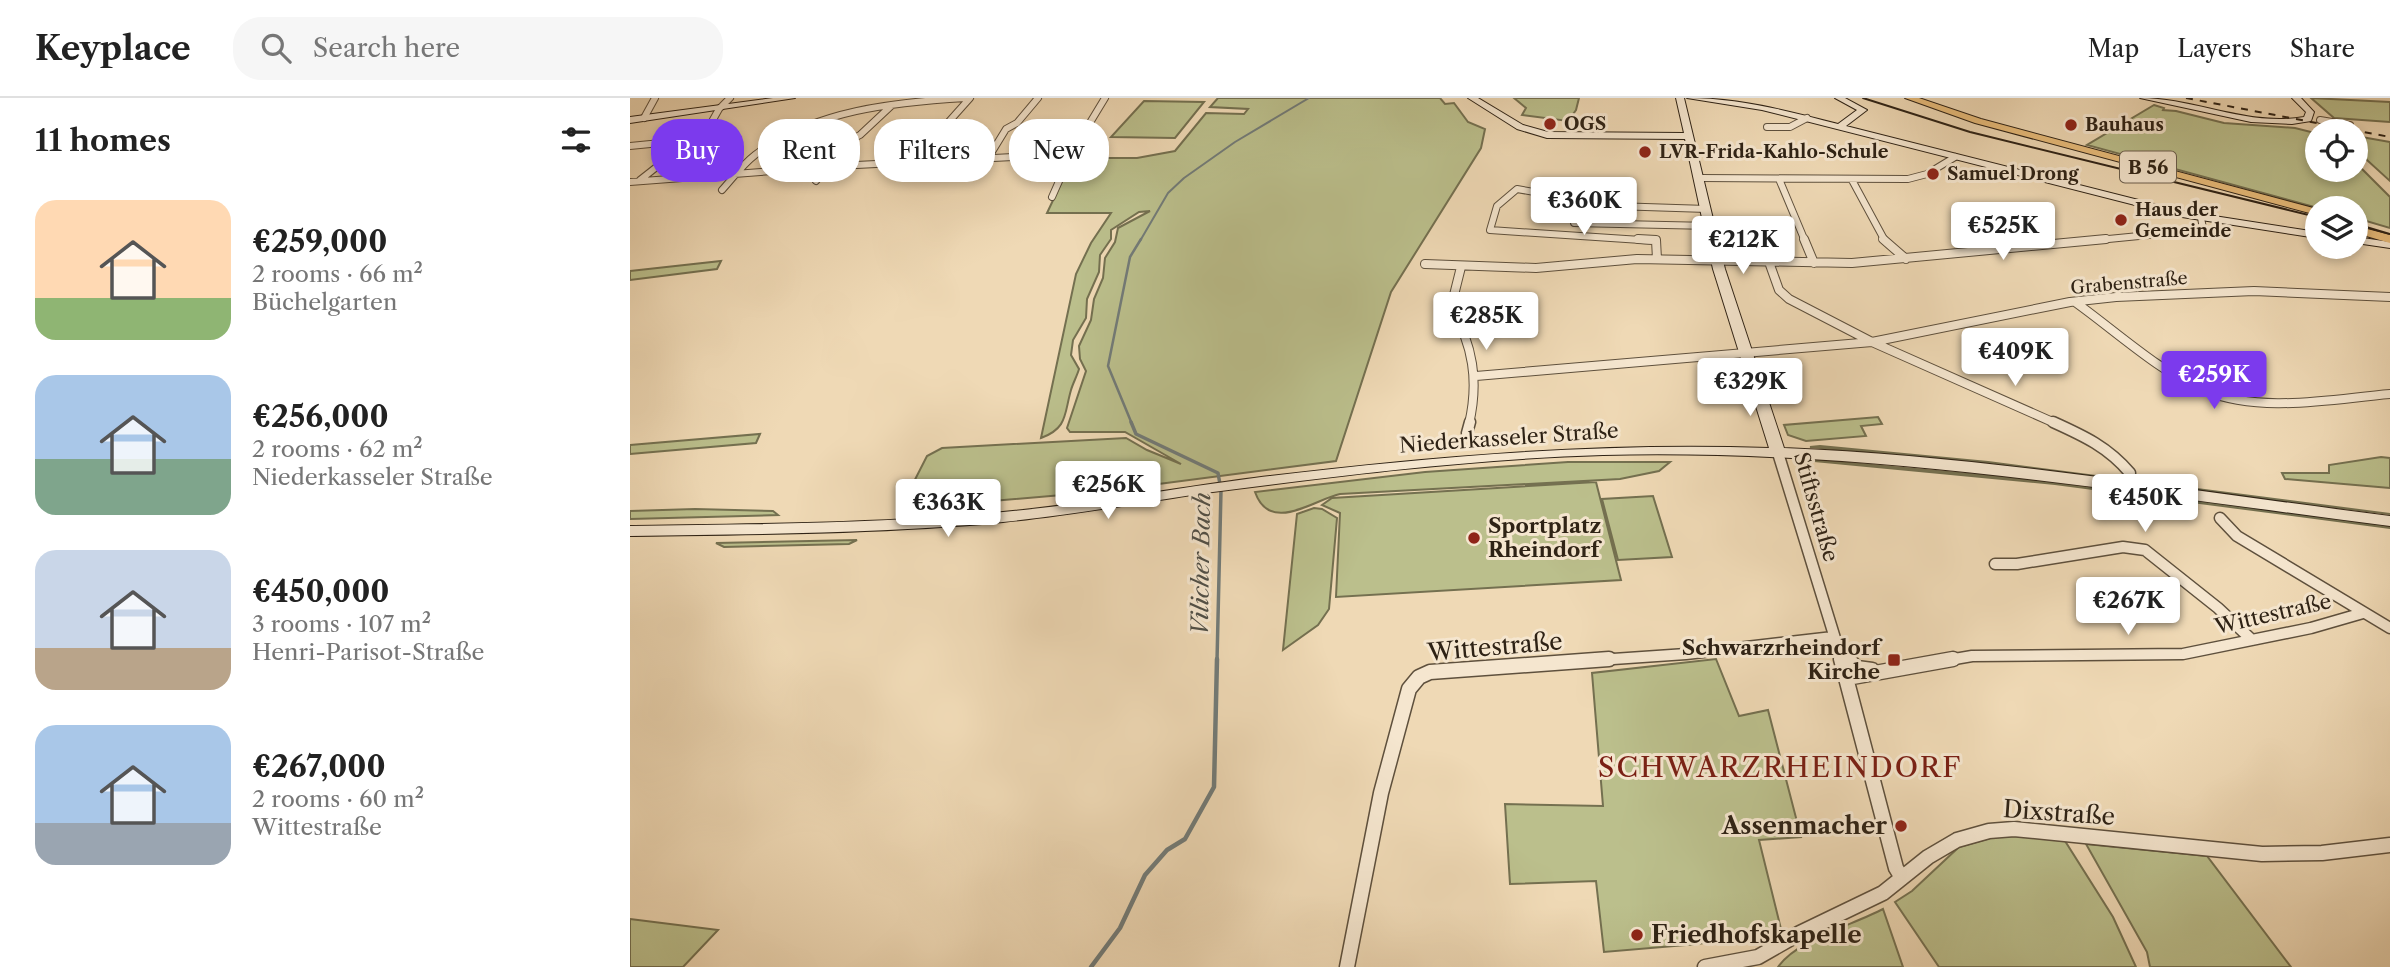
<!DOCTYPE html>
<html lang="en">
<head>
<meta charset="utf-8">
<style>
	:root { --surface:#fff; --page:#f6f6f6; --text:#222; --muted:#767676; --line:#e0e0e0; --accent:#7c3aed }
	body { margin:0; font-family:"Libre Caslon Text",serif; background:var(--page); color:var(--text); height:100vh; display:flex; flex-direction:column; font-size:26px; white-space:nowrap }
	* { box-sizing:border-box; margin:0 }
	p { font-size:23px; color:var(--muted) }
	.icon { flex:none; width:38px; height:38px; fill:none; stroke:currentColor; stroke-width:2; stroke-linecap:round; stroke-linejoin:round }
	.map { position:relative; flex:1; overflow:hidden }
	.sheet { display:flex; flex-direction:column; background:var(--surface); width:630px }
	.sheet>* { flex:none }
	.top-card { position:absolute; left:21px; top:21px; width:665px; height:63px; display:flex; gap:14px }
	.controls { position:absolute; left:1675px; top:21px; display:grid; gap:14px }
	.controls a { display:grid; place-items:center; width:63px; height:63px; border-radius:50%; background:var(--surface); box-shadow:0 4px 10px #0003; font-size:35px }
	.price { position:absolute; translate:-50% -60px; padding:0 16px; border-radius:7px; background:#fff; color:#222; font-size:23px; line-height:46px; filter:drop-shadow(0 2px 4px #0008) }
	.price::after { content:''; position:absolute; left:50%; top:42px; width:21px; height:16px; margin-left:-10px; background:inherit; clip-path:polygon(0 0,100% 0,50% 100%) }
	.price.active { background:var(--accent); color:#fff }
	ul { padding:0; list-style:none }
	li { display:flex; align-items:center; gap:21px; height:175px; padding:0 35px }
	li span { display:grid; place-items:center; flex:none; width:196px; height:140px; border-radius:21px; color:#555 }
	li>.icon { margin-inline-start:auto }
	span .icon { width:84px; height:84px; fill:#fffc; stroke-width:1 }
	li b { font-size:30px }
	h2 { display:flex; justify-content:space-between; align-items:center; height:84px; padding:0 35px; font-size:30px }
	.tag { padding:0 24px; border-radius:28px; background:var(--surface); box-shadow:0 4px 10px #0003; font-size:24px; line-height:63px }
	.tag.active { background:var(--accent); color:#fff }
	header { display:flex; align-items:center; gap:42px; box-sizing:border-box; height:98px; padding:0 35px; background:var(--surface); border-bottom:2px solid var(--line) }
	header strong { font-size:33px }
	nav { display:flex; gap:38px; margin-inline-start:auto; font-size:24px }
	.search { width:490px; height:63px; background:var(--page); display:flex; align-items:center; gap:18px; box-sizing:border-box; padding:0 24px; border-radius:28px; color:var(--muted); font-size:26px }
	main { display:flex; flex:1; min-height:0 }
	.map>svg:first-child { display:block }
	.green { fill:#bbbf8c; stroke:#747050; stroke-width:2 }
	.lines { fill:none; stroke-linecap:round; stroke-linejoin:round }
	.stream-far3 { stroke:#727b78; stroke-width:2 }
	.stream-far2 { stroke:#727b78; stroke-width:2.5 }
	.stream-far1 { stroke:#727b78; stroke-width:3.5 }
	.stream { stroke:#727b78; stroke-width:4.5 }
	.street-far3-casing { stroke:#5e503d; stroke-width:8 }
	.street-far2-casing { stroke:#5e503d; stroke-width:10 }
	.street-far1-casing { stroke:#5e503d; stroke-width:13 }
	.street-casing { stroke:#5e503d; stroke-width:17 }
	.secondary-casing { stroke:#2e2215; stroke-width:2 }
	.primary-casing { stroke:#2e2215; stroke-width:2 }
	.street-far3 { stroke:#f5e6cf; stroke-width:6 }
	.street-far2 { stroke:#f5e6cf; stroke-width:8 }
	.street-far1 { stroke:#f5e6cf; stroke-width:10 }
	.street { stroke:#f5e6cf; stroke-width:14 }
	.secondary { fill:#f5e6cf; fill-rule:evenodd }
	.primary { fill:#e8bc7a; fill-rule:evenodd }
	.tram { stroke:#2e2215; stroke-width:2 }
	.rail { stroke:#2e2215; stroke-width:2; stroke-dasharray:7 7; stroke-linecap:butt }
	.poi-dot { fill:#8f2418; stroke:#f5e6cf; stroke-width:2.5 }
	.labels { text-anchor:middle; stroke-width:6; stroke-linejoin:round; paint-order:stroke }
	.far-poi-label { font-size:18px; font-weight:bold; fill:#2e2215; stroke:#f5e6cf; text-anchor:start }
	.far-street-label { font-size:18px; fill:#2e2215; stroke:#f5e6cf }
	.shield { fill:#f5e6cf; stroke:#6a5d4d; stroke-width:2 }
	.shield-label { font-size:19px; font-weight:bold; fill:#2e2215 }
	.street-label { font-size:21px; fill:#2e2215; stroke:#f5e6cf }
	.poi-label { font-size:21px; font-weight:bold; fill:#2e2215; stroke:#f5e6cf; text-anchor:start }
	.water-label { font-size:23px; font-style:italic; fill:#504f47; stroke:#f5e6cf }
	.near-street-label { font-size:24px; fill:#2e2215; stroke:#f5e6cf }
	.near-poi-label { font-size:24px; font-weight:bold; fill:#2e2215; stroke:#f5e6cf; text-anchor:end }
	.near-quarter-label { font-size:28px; letter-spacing:2px; fill:#7a1f14; stroke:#f5e6cf }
</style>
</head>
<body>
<header>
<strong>Keyplace</strong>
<div class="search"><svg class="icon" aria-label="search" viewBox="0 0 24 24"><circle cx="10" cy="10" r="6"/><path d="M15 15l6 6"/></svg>Search here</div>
<nav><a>Map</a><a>Layers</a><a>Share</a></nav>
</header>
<main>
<section class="sheet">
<h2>11 homes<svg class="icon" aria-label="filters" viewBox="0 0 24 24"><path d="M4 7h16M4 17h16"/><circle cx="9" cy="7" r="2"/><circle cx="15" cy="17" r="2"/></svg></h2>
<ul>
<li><span style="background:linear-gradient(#ffd9b3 70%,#8fb573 0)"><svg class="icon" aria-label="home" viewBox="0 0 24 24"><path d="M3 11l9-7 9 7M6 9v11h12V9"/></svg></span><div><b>€259,000</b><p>2 rooms · 66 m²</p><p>Büchelgarten</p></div></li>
<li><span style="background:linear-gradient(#a9c7e8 60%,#7fa58c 0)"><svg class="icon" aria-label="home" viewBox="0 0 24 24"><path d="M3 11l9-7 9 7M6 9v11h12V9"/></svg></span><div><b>€256,000</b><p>2 rooms · 62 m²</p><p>Niederkasseler Straße</p></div></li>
<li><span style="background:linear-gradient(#c9d6e8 70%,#b9a48a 0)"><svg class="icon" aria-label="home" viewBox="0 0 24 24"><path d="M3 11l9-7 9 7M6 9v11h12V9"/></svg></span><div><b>€450,000</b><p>3 rooms · 107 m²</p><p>Henri-Parisot-Straße</p></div></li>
<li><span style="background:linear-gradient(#a9c7e8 70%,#9aa5b1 0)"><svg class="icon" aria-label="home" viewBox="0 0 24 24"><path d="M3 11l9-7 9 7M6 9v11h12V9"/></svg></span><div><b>€267,000</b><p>2 rooms · 60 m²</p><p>Wittestraße</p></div></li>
</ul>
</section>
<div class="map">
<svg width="1760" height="869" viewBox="0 0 1760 869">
	<rect width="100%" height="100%" fill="#efd9b5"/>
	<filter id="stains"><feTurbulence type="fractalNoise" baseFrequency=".00286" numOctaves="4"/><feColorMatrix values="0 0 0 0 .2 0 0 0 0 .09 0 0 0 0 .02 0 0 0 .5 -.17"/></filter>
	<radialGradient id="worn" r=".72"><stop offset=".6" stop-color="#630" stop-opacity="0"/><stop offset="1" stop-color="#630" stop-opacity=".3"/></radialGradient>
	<path class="green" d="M588 0H810L815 6 824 5 838 24 855 31 851 50 761 194 706 363 467 394 270 411 297 358 312 350 496 340 517 352 551 366 495 334H440L437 330 456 273 450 261 449 248 461 222 464 201 473 180 475 160 485 144 488 130 520 113 509 114 481 132V141L470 157 469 174 457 201 456 220 443 242 441 257 449 271C447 278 443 285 441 292 434 316 438 330 411 340L446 176 461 145 481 115H417L443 60H507L545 53 576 15 614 16 618 11 580 9Z
		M884 0H949L946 12 938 23 892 17 896 10Z
		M1681 0 1760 4V24L1704 20Z
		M514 3 574 4 545 40 481 39Z
		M1524 7 1534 10 1533 12 1546 13 1594 25 1665 30 1685 35 1687 72H1726V65L1760 99V130L1726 120V110H1688L1457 47Z
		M1726 38 1760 44V83L1726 52Z
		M91 163 87 171 0 182V173Z
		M1248 319 1252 326 1231 328 1236 338 1176 343 1158 337 1154 327Z
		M130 336 126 345 0 356V347Z
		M1190 348 1358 364 1760 416 1307 360 1180 349Z
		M1751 359 1760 360V390L1655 381 1652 375H1699V367Z
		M1187 362 1416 383 1760 428V430L1425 386 1185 363Z
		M938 364H1040L1029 373 990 381 710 396C685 401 640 437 625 394L795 374Z
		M966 384 991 482 706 499 710 415 692 407 702 400Z
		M1023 398 1042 459 988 462 972 401Z
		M684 410 692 411 707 420 699 511 688 527 653 552 667 416Z
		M65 411 143 413 148 417 0 421V413Z
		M227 442 219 446 94 449 86 445Z
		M1086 561 1109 618 1138 612 1171 739 1129 742 1151 831 1068 846 974 854 966 783 880 786 875 706 973 708 962 575Z
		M1389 738 1435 743 1483 819 1506 869H1309L1265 804 1282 793 1329 749 1364 739Z
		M1456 746 1577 758 1661 869H1520L1517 854Z
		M1253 811 1273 869H1148C1166 842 1223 827 1253 811Z
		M0 821 88 832 53 869H0Z"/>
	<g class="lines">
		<path class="stream-far3" d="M510 143 538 95 554 80 605 44 679 0"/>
		<path class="stream-far2" d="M502 326 478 268 500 159 511 141"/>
		<path class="stream-far1" d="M501 324 506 336 588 375 591 392 587 563"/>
		<path class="stream" d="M461 869 490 830 515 777 537 752 555 741 584 689 587 561"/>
		<defs>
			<path id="street-far3" d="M14 20 25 0
				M1690 22 1720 27
				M1137 29H1160L1177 20
				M0 48 61 42
				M349 75 376 31 387 25 408 0
				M272 79 303 34 315 28 340 0
				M1070 80 1278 81 1297 76 1325 59
				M1149 81 1175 143
				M10 82 80 27 89 11 100 0
				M1222 82 1255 143
				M186 83 218 43 230 37 261 8
				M0 84 207 68 441 56
				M92 92C103 80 112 67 125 57 183 12 266 4 336 0
				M422 99 441 56 475 0
				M956 103 943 117 944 125 1081 128
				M1026 143 860 132 867 108 887 91 984 108 1077 111
				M1458 143 1570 132 1573 130 1571 120"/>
			<path id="street-far2" d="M1008 141 1026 142 1027 161
				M1174 141 1184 165
				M1253 141 1276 161
				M1139 164 1149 192 1159 201 1242 244 1427 326
				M795 166 906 170 1007 161 1222 165 1476 141
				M831 169 821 209C843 247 849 283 839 326
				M1445 204C1483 231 1531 275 1573 292 1632 316 1700 301 1760 296
				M846 278 1242 244 1440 204 1486 199 1624 193 1760 199"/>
			<path id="street-far1" d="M1423 324C1454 338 1478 349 1500 375
				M837 335 840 324
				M1148 355 1212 563
				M1590 420 1607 438 1760 530
				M1365 466H1387L1493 449 1515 452 1588 510 1622 542
				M1211 556 1219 563
				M954 563 1056 556 1203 539
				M1313 563 1342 558 1553 556 1681 530 1733 515"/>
			<path id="street" d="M1211 561 1266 770 1272 780
				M1217 561 1227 570 1242 572
				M1217 580 1323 561
				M717 869 751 695 779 591 789 579 800 574 979 561
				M1075 869 1128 859 1170 835 1253 795 1298 759 1327 742 1359 733 1384 731 1632 756 1692 755 1760 747"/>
			<path id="secondary" d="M143 0H165L0 25V19Z
				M838 0H848L893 27 918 34 1054 35 1046 0H1054L1095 171 1154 350C1357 358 1559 393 1760 418V428C1499 395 1237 350 973 357 840 361 707 378 575 395 508 405 441 417 373 424 249 436 124 436 0 438V428C124 426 249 426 373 414 457 406 540 391 624 380 795 359 966 344 1139 350L1083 171 1055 41 917 40 887 31Z
				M1057 0C1109 0 1158 13 1208 26L1227 12 1205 0H1215L1237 12 1216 28 1552 113 1687 134V140L1552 119 1132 12Z
				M1510 0C1565 0 1618 29 1674 19L1676 14 1662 0H1671L1684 14 1681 23 1662 26 1621 24Z
				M1726 139 1760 144V150L1726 145Z"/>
			<path id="primary" d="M1275 0H1289L1351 21 1687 111V117L1345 25Z
				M1726 128 1760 137V145L1726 135Z"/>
		</defs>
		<use href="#street-far3" class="street-far3-casing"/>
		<use href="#street-far2" class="street-far2-casing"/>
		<use href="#street-far1" class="street-far1-casing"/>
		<use href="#street" class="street-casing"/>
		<use href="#secondary" class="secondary-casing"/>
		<use href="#primary" class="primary-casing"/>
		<use href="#street-far3" class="street-far3"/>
		<use href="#street-far2" class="street-far2"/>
		<use href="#street-far1" class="street-far1"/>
		<use href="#street" class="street"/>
		<use href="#secondary" class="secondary"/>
		<use href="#primary" class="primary"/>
		<path class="tram" d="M1233 0 1340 34 1687 119
			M1726 126 1760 136"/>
		<path class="rail" d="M1556 0 1760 39"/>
	</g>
	<g class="poi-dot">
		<circle cx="920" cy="26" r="7"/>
		<circle cx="1441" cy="27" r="7"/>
		<circle cx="1015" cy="54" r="7"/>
		<circle cx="1303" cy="76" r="7"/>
		<circle cx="1491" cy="122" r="7"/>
		<circle cx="844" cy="440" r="7"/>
		<rect x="1257" y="555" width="14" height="14" rx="3.5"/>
		<circle cx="1271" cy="728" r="7"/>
		<circle cx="1007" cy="837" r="7"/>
	</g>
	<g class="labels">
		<g class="far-poi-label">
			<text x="934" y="32">OGS</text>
			<text x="1455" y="33">Bauhaus</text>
			<text x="1029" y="60">LVR-Frida-Kahlo-Schule</text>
			<text x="1317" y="82">Samuel Drong</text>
			<text x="1505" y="118">Haus der<tspan x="1505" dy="21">Gemeinde</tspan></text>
		</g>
		<g class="far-street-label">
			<text transform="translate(1499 185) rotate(-5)" y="6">Grabenstraße</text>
		</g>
		<rect class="shield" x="1490" y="53.5" width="56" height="31" rx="5"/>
		<g class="shield-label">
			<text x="1518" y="76">B 56</text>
		</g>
		<g class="street-label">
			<text transform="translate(879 340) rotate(-4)" y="7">Niederkasseler Straße</text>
			<text transform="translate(1186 409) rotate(74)" y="7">Stiftsstraße</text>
			<text transform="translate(1643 516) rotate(-13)" y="7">Wittestraße</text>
		</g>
		<g class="poi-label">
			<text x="858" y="435">Sportplatz<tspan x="858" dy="24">Rheindorf</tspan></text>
			<text x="1250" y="557" text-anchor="end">Schwarzrheindorf<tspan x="1250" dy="24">Kirche</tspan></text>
		</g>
		<g class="water-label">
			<text transform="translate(571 466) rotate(-89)" y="8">Vilicher Bach</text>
		</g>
		<g class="near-street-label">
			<text transform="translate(865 549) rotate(-5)" y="8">Wittestraße</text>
			<text transform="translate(1429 715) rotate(4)" y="8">Dixstraße</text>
		</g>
		<g class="near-poi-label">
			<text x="1257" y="736">Assenmacher</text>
			<text x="1021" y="845" text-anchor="start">Friedhofskapelle</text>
		</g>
		<g class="near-quarter-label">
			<text x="1150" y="679">SCHWARZRHEINDORF</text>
		</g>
	</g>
	<rect width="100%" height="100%" filter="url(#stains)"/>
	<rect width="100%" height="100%" fill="url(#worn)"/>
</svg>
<div class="controls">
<a><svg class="icon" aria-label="locate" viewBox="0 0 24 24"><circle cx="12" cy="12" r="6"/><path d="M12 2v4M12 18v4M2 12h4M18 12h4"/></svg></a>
<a><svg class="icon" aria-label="layers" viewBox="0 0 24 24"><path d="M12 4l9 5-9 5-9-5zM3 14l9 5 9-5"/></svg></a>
</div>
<b class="price" style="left:954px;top:139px">€360K</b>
<b class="price" style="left:1373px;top:164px">€525K</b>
<b class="price" style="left:1113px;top:178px">€212K</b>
<b class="price" style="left:856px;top:254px">€285K</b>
<b class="price" style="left:1385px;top:290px">€409K</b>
<b class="price active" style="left:1584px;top:313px">€259K</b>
<b class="price" style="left:1120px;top:320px">€329K</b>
<b class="price" style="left:478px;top:423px">€256K</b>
<b class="price" style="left:1515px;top:436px">€450K</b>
<b class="price" style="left:318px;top:441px">€363K</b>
<b class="price" style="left:1498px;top:539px">€267K</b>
<div class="top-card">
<a class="tag active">Buy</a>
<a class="tag">Rent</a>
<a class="tag">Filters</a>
<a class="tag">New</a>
</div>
</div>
</main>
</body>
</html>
